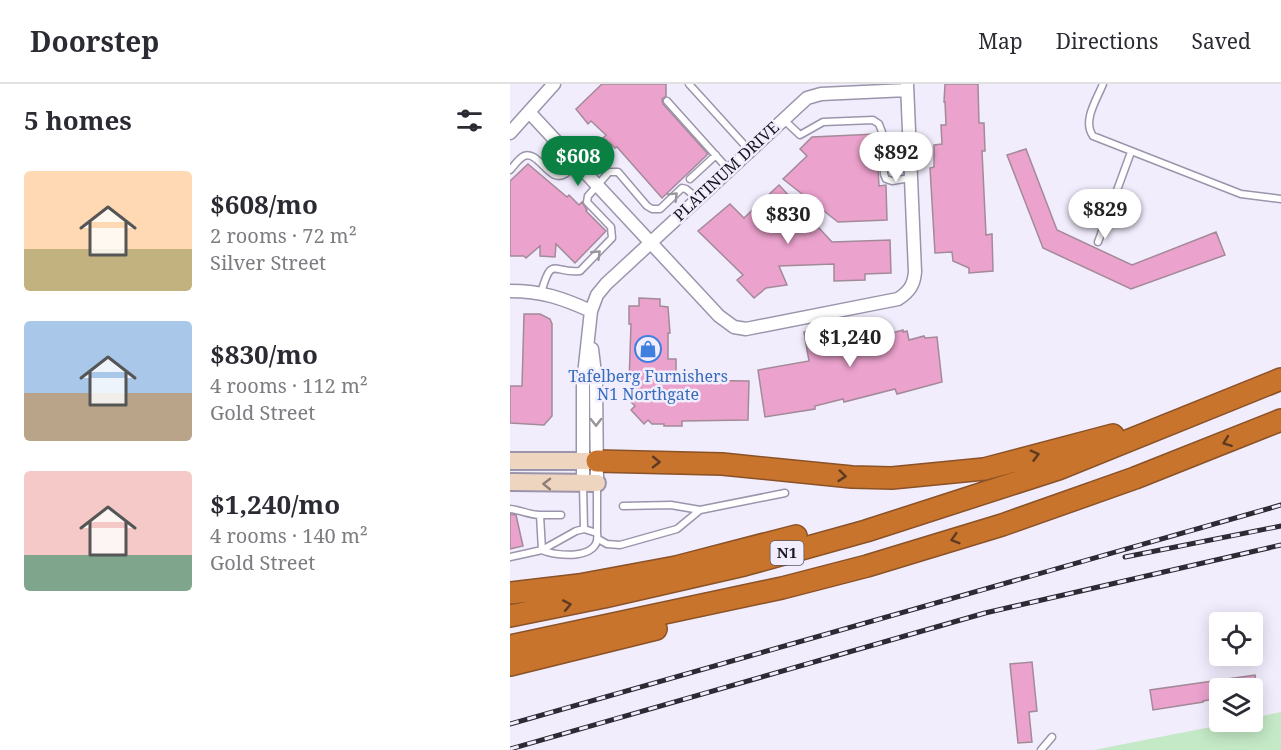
<!DOCTYPE html>
<html lang="en">
<head>
<meta charset="utf-8">
<style>
	:root { --surface:#fff; --page:#f2f2f3; --text:#2b2b33; --muted:#7c7c81; --line:#e1e1e2; --accent:#0b8043 }
	body { margin:0; font-family:"Noto Serif",serif; background:var(--page); color:var(--text); height:100vh; display:flex; flex-direction:column; font-size:22px; white-space:nowrap }
	* { box-sizing:border-box; margin:0 }
	p { font-size:20px; color:var(--muted) }
	.icon { flex:none; width:33px; height:33px; fill:none; stroke:currentColor; stroke-width:2; stroke-linecap:round; stroke-linejoin:round }
	.map { position:relative; flex:1; overflow:hidden }
	.panel { display:flex; flex-direction:column; background:var(--surface); width:510px }
	.panel>* { flex:none }
	.buttons { position:absolute; left:699px; top:528px; display:grid; gap:12px }
	.buttons a { display:grid; place-items:center; width:54px; height:54px; border-radius:6px; background:var(--surface); box-shadow:0 3px 15px #0003; font-size:30px }
	.price { position:absolute; translate:-50% -51px; padding:0 14px; border-radius:21px; background:#fff; color:#222; font-size:20px; line-height:39px; filter:drop-shadow(0 2px 3px #0008) }
	.price::after { content:''; position:absolute; left:50%; top:36px; width:18px; height:14px; margin-left:-9px; background:inherit; clip-path:polygon(0 0,100% 0,50% 100%) }
	.price.current { background:var(--accent); color:#fff }
	ul { padding:0; list-style:none }
	li { display:flex; align-items:center; gap:18px; height:150px; padding:0 24px }
	li span { display:grid; place-items:center; flex:none; width:168px; height:120px; border-radius:6px; color:#555 }
	li>.icon { margin-inline-start:auto }
	span .icon { width:72px; height:72px; fill:#fffc; stroke-width:1 }
	li b { font-size:26px }
	h2 { display:flex; justify-content:space-between; align-items:center; height:72px; padding:0 24px; font-size:26px }
	header { display:flex; align-items:center; gap:36px; box-sizing:border-box; height:84px; padding:0 30px; background:var(--surface); border-bottom:2px solid var(--line) }
	header strong { font-size:28px }
	nav { display:flex; gap:33px; margin-inline-start:auto; font-size:21px }
	main { display:flex; flex:1; min-height:0 }
	.map>svg:first-child { display:block }
	.green { fill:#c4e9c6 }
	.building { fill:#eba2cd; stroke:#a38a98; stroke-width:1.5 }
	.lines { fill:none; stroke-linecap:round; stroke-linejoin:round }
	.lane-casing { stroke:#9b94ab; stroke-width:9 }
	.street-casing { stroke:#9b94ab; stroke-width:15 }
	.secondary-casing { stroke:#9b94ab; stroke-width:20 }
	.highway-casing { stroke:#8a5227; stroke-width:24 }
	.lane { stroke:#fff; stroke-width:6 }
	.street { stroke:#fff; stroke-width:12 }
	.secondary { stroke:#eed5c0; stroke-width:16 }
	.highway { stroke:#c8742c; stroke-width:21 }
	.rail-casing { stroke:#2d2a34; stroke-width:5 }
	.rail { stroke:#f2edfd; stroke-width:3; stroke-dasharray:9; stroke-linecap:butt }
	.oneway { stroke:#979599 }
	.oneway2 { stroke:#5e3a23 }
	.oneway3 { stroke:#8d7e77 }
	.labels { text-anchor:middle; stroke-width:5; stroke-linejoin:round; paint-order:stroke }
	.shield { fill:#f2edfd; stroke:#595560; stroke-width:1.5 }
	.shield-label { font-size:15px; font-weight:bold; fill:#17141d }
	.street-label { font-size:16px; fill:#17141d; stroke:#f2edfd }
	.shop-label { font-size:16px; fill:#366cbe; stroke:#f2edfd }
</style>
</head>
<body>
<header>
<strong>Doorstep</strong>
<nav><a>Map</a><a>Directions</a><a>Saved</a></nav>
</header>
<main>
<section class="panel">
<h2>5 homes<svg class="icon" aria-label="filters" viewBox="0 0 24 24"><path d="M4 7h16M4 17h16"/><circle cx="9" cy="7" r="2"/><circle cx="15" cy="17" r="2"/></svg></h2>
<ul>
<li><span style="background:linear-gradient(#ffd9b3 65%,#c2b280 0)"><svg class="icon" aria-label="home" viewBox="0 0 24 24"><path d="M3 11l9-7 9 7M6 9v11h12V9"/></svg></span><div><b>$608/mo</b><p>2 rooms · 72 m²</p><p>Silver Street</p></div></li>
<li><span style="background:linear-gradient(#a9c7e8 60%,#b9a48a 0)"><svg class="icon" aria-label="home" viewBox="0 0 24 24"><path d="M3 11l9-7 9 7M6 9v11h12V9"/></svg></span><div><b>$830/mo</b><p>4 rooms · 112 m²</p><p>Gold Street</p></div></li>
<li><span style="background:linear-gradient(#f6c9c9 70%,#7fa58c 0)"><svg class="icon" aria-label="home" viewBox="0 0 24 24"><path d="M3 11l9-7 9 7M6 9v11h12V9"/></svg></span><div><b>$1,240/mo</b><p>4 rooms · 140 m²</p><p>Gold Street</p></div></li>
</ul>
</section>
<div class="map">
<svg width="771" height="666" viewBox="0 0 771 666">
	<rect width="100%" height="100%" fill="#f2edfd"/>
	<path class="green" d="M771 628V666H584L726 638H742L743 634Z"/>
	<path class="building" d="M92 0H156V12L152 15 153 20 198 70 152 114 107 63 105 64 100 59 87 71 82 66 96 51 81 37 78 40 66 25Z
		M435 0H468L469 39H474L475 67H472L476 151 482 150 483 187 459 189V184L443 177 442 168 425 169 420 84 424 83V61L432 60 431 41H436L435 18H434Z
		M366 50 369 102 376 101 377 136 328 138 273 95 297 72 290 65 302 53Z
		M516 65 547 146 622 181 706 148 715 171 621 205 533 164 497 71Z
		M18 80 57 113 59 111 69 121 72 118 77 126 76 127 96 147 65 179 46 160 45 173 30 172V162L16 174 14 172H0V97Z
		M269 101 322 158 380 156 381 189 355 190V196L324 197V180L269 182 277 201 256 204 244 214 227 196 233 191 188 147 220 120 234 134Z
		M129 214 150 215V222L158 223 160 249H158V275H166V295H172V296L239 297 238 336 172 337V342H154V340H142L138 336 134 340 121 326 125 322 121 318V299H119L121 240H119V222H129Z
		M14 230H30L40 235 42 240V332L34 341 0 339V302H12Z
		M362 235 367 253 393 246V248L397 247 399 256 414 252 415 254 427 253 432 298 387 310 385 305 334 318 333 315 305 322V325L255 333 248 286 299 277 294 248Z
		M0 430 6 431 13 462 0 465Z
		M522 578 527 627 519 628 522 658 508 659 500 580Z
		M745 591 747 604H710V614L693 617V618L643 626 640 606Z"/>
	<g class="lines">
		<defs>
			<path id="lane" d="M179 0 239 66
				M593 0C587 15 572 37 583 52L731 110 771 115
				M157 17 218 85
				M273 35 290 51 313 38 363 36 369 40 372 48 374 90 376 95 382 97 400 94
				M0 86C4 82 8 75 14 72 29 66 39 100 55 90 59 87 63 82 66 79
				M180 95 206 71
				M588 158 621 68
				M31 209C42 170 43 190 70 187L102 154 101 143 77 118 78 112 99 88H108L137 122 142 125H150L172 104 176 105 187 114
				M73 400 74 445
				M113 422 161 421 190 426
				M0 425C11 426 19 431 30 431L32 466
				M30 431H51
				M87 449V400
				M88 455 97 460 110 461 167 445 190 426 275 409
				M0 473 32 466 66 447 74 445 87 449C92 476 47 473 32 466
				M531 666 542 653"/>
			<path id="street" d="M19 28 209 232 224 243 236 245 388 215C399 208 404 201 405 188L397 0
				M0 49 44 0
				M0 207C32 207 52 214 81 227
				M82 265 86 298 87 399
				M73 399V300L81 227 87 211 96 200 297 14 311 10 397 6"/>
			<path id="secondary" d="M0 377H87
				M0 398 87 399"/>
			<path id="highway" d="M87 377 212 380 342 393 382 394 474 385 603 351
				M0 509 69 501 166 483 286 452
				M0 532 94 513 234 481 356 447 548 385 771 295
				M0 562 272 504 357 482 492 441 625 394 771 336
				M0 581 146 545"/>
		</defs>
		<use href="#lane" class="lane-casing"/>
		<use href="#street" class="street-casing"/>
		<use href="#secondary" class="secondary-casing"/>
		<use href="#highway" class="highway-casing"/>
		<use href="#lane" class="lane"/>
		<use href="#street" class="street"/>
		<use href="#secondary" class="secondary"/>
		<use href="#highway" class="highway"/>
		<defs>
			<path id="rail" d="M615 473 771 442
				M0 640 771 421
				M0 665 475 529 771 461"/>
		</defs>
		<use href="#rail" class="rail-casing"/>
		<use href="#rail" class="rail"/>
	</g>
	<defs><path id="oneway-chevron" d="M-2-3.5L2.5 0L-2 3.5" fill="none" stroke-width="1.6" stroke-linecap="round" stroke-linejoin="round" transform="scale(1.5)"/></defs>
	<g class="oneway">
		<use href="#oneway-chevron" transform="translate(164 112) rotate(-45)"/>
		<use href="#oneway-chevron" transform="translate(87 170) rotate(-44)"/>
		<use href="#oneway-chevron" transform="translate(86 338) rotate(89)"/>
	</g>
	<g class="oneway2">
		<use href="#oneway-chevron" transform="translate(717 358) rotate(159)"/>
		<use href="#oneway-chevron" transform="translate(525 371) rotate(-15)"/>
		<use href="#oneway-chevron" transform="translate(146 378) rotate(1)"/>
		<use href="#oneway-chevron" transform="translate(332 392) rotate(6)"/>
		<use href="#oneway-chevron" transform="translate(445 455) rotate(163)"/>
		<use href="#oneway-chevron" transform="translate(57 521) rotate(-11)"/>
	</g>
	<use class="oneway3" href="#oneway-chevron" transform="translate(37 400) rotate(-179)"/>
	<defs>
		<symbol id="shop-ring" viewBox="-11 -11 22 22"><circle r="9.5" fill="#f2edfd" stroke="#3f7fe0" stroke-width="1.5"/><path d="M-5-2.5h2.3a2.7 3.5 0 0 1 5.4 0H5L5.5 6h-11ZM-1.5-2.5h3a1.5 2.3 0 0 0-3 0Z" fill="#3f7fe0"/></symbol>
	</defs>
	<g fill-rule="evenodd">
		<use href="#shop-ring" x="123" y="250" width="30" height="30"/>
	</g>
	<g class="labels">
		<rect class="shield" x="260.5" y="457" width="33" height="24" rx="4.5"/>
		<g class="shield-label">
			<text x="277" y="474">N1</text>
		</g>
		<g class="street-label">
			<text transform="translate(216 87) rotate(-43)" y="6">PLATINUM DRIVE</text>
		</g>
		<g class="shop-label">
			<text x="138" y="298">Tafelberg Furnishers<tspan x="138" dy="18">N1 Northgate</tspan></text>
		</g>
	</g>
</svg>
<div class="buttons">
<a><svg class="icon" aria-label="locate" viewBox="0 0 24 24"><circle cx="12" cy="12" r="6"/><path d="M12 2v4M12 18v4M2 12h4M18 12h4"/></svg></a>
<a><svg class="icon" aria-label="layers" viewBox="0 0 24 24"><path d="M12 4l9 5-9 5-9-5zM3 14l9 5 9-5"/></svg></a>
</div>
<b class="price" style="left:386px;top:99px">$892</b>
<b class="price current" style="left:68px;top:103px">$608</b>
<b class="price" style="left:595px;top:156px">$829</b>
<b class="price" style="left:278px;top:161px">$830</b>
<b class="price" style="left:340px;top:284px">$1,240</b>
</div>
</main>
</body>
</html>
